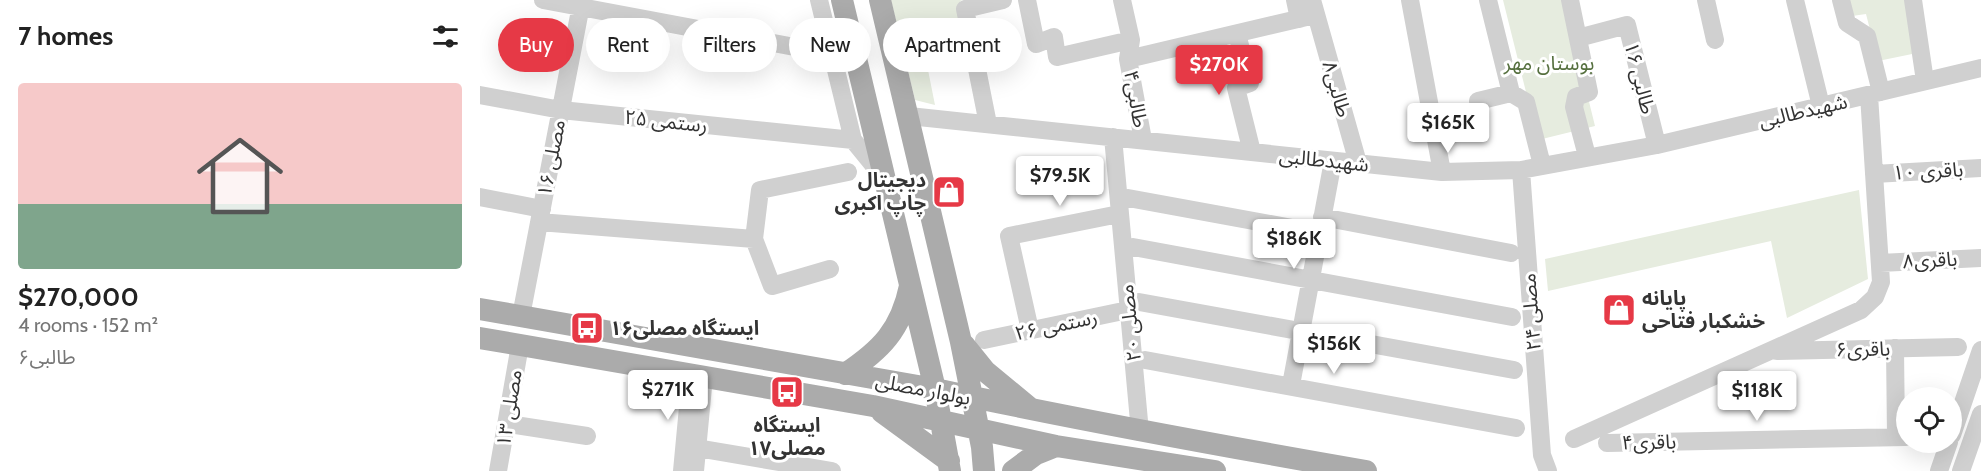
<!DOCTYPE html>
<html lang="en">
<head>
<meta charset="utf-8">
<style>
	:root { --surface:#fff; --page:#f6f6f6; --text:#222; --muted:#767676; --accent:#e63946 }
	body { margin:0; font-family:Cabin,"Noto Sans Arabic",sans-serif; background:var(--page); color:var(--text); height:100vh; display:flex; flex-direction:column; font-size:22px; white-space:nowrap }
	* { box-sizing:border-box; margin:0 }
	p { font-size:20px; color:var(--muted) }
	.icon { flex:none; width:33px; height:33px; fill:none; stroke:currentColor; stroke-width:2; stroke-linecap:round; stroke-linejoin:round }
	.map { position:relative; flex:1; overflow:hidden }
	.panel { display:flex; flex-direction:column; background:var(--surface); width:480px }
	.panel>* { flex:none }
	.hud { position:absolute; left:18px; top:18px; width:570px; height:54px; display:flex; gap:12px }
	.controls { position:absolute; left:1416px; top:387px; display:grid; gap:12px }
	.controls a { display:grid; place-items:center; width:66px; height:66px; border-radius:50%; background:var(--surface); box-shadow:0 6px 24px #0002; font-size:30px }
	.price { position:absolute; translate:-50% -51px; padding:0 14px; border-radius:6px; background:#fff; color:#222; font-size:20px; line-height:39px; filter:drop-shadow(0 2px 3px #0008) }
	.price::after { content:''; position:absolute; left:50%; top:36px; width:18px; height:14px; margin-left:-9px; background:inherit; clip-path:polygon(0 0,100% 0,50% 100%) }
	.price.on { background:var(--accent); color:#fff }
	ul { padding:0; list-style:none }
	li { display:grid; align-content:center; gap:12px; height:318px; padding:0 18px }
	li span { display:grid; place-items:center; height:186px; border-radius:6px; color:#555 }
	li>.icon { margin-inline-start:auto }
	span .icon { width:108px; height:108px; fill:#fffc; stroke-width:1 }
	li b { font-size:26px }
	h2 { display:flex; justify-content:space-between; align-items:center; height:72px; padding:0 18px; font-size:26px }
	.pill { padding:0 21px; border-radius:27px; background:var(--surface); box-shadow:0 6px 24px #0002; font-size:21px; line-height:54px }
	.pill.on { background:var(--accent); color:#fff }
	main { display:flex; flex:1; min-height:0 }
	.map>svg:first-child { display:block }
	.green { fill:#e6ecdf }
	.lines { fill:none; stroke-linecap:round; stroke-linejoin:round }
	.minor { stroke:#d0d0d0; stroke-width:18 }
	.major { stroke:#ababab; stroke-width:22 }
	.labels { text-anchor:middle; stroke-width:6; stroke-linejoin:round; paint-order:stroke }
	.park-label { font-size:20px; fill:#56703f; stroke:#fff }
	.street-label { font-size:20px; fill:#333; stroke:#fff }
	.poi-label { font-size:20px; font-weight:bold; fill:#333; stroke:#fff; text-anchor:start }
</style>
</head>
<body>
<main>
<section class="panel">
<h2>7 homes<svg class="icon" aria-label="filters" viewBox="0 0 24 24"><path d="M4 7h16M4 17h16"/><circle cx="9" cy="7" r="2"/><circle cx="15" cy="17" r="2"/></svg></h2>
<ul>
<li><span style="background:linear-gradient(#f6c9c9 65%,#7fa58c 0)"><svg class="icon" aria-label="home" viewBox="0 0 24 24"><path d="M3 11l9-7 9 7M6 9v11h12V9"/></svg></span><div><b>$270,000</b><p>4 rooms · 152 m²</p><p>طالبی۶</p></div></li>
</ul>
</section>
<div class="map">
<svg width="1501" height="471" viewBox="0 0 1501 471">
	<rect width="100%" height="100%" fill="#fff"/>
	<path class="green" d="M411 0H483L480 1 483 19 440 30 455 105 435 100Z
		M1023 0H1084L1115 126 1058 140Z
		M1368 0H1428L1437 53 1398 61 1386 14 1372 16Z
		M1379 190 1388 279 1307 318 1291 241 1068 291 1065 259Z"/>
	<g class="lines">
		<path class="minor" d="M63 0 352 54
			M339 0 373 140 404 178
			M547 0 556 44 574 37 577 57 651 40
			M642 0 651 40 648 59 663 140
			M815 0 819 19
			M832 0 878 163
			M930 0 962 172
			M1008 0 1031 93 1046 102 1062 165
			M1090 0 1109 92 1096 97 1094 107 1107 156
			M1226 0 1235 40
			M1315 0 1341 106
			M1361 0 1367 23 1387 36 1401 92
			M1433 0 1445 81
			M757 34 770 83 756 88 772 152
			M1098 38 1147 25 1177 145
			M648 59 835 15
			M0 95 81 110 373 140
			M998 101 1031 93
			M429 116 962 172 1041 170 1177 145 1501 68
			M508 124 485 9 523 0
			M633 137 660 432
			M1041 170 1062 455 1068 471
			M1394 174 1501 168
			M0 197 62 209
			M648 198 839 233
			M842 217 1031 253
			M59 222 274 239
			M653 247 1032 317
			M1400 263 1501 258
			M350 269 292 286 274 239 280 190 368 172
			M659 302 1034 370
			M41 316 102 0
			M550 330 529 236 639 214
			M504 340 648 310
			M1415 348 1416 437
			M1297 351 1478 347
			M665 360 1036 428
			M811 385 853 161
			M28 424 107 436
			M1472 435 1501 350
			M1094 439 1381 310 1395 297 1401 282 1389 95
			M1127 443 1426 437
			M217 448 352 471
			M18 471 40 345
			M202 471 211 375
			M215 471 224 377
			M1459 471 1469 442
			M1481 471 1501 414"/>
		<path class="major" d="M362 0 455 389 470 471
			M400 0 481 342 502 447 504 471
			M0 309 455 389C598 420 742 446 886 471
			M0 338 393 406 576 446 735 471
			M484 345 505 371 551 409
			M365 374C401 350 421 330 430 286
			M402 412 469 461
			M533 471 556 454 576 446"/>
	</g>
	<defs>
		<symbol id="shop-square" viewBox="-11 -11 22 22"><rect x="-9" y="-9" width="18" height="18" rx="4" fill="#e63946" stroke="#fff"/><path d="M-5-2.5h2.3a2.7 3.5 0 0 1 5.4 0H5L5.5 6h-11ZM-1.5-2.5h3a1.5 2.3 0 0 0-3 0Z" fill="#fff"/></symbol>
		<symbol id="bus-square" viewBox="-11 -11 22 22"><rect x="-9" y="-9" width="18" height="18" rx="4" fill="#e63946" stroke="#fff"/><path d="M-5-6H5V4H4V6H2V4H-2V6H-4V4H-5ZM-3.5-4V0h7V-4ZM-3.5 1.2v1.5H-2V1.2ZM2 1.2v1.5H3.5V1.2Z" fill="#fff"/></symbol>
	</defs>
	<g fill-rule="evenodd">
		<use href="#shop-square" x="450" y="173" width="38" height="38"/>
		<use href="#shop-square" x="1120" y="291" width="38" height="38"/>
		<use href="#bus-square" x="88" y="309" width="38" height="38"/>
		<use href="#bus-square" x="288" y="373" width="38" height="38"/>
	</g>
	<g class="labels">
		<g class="park-label">
			<text x="1069" y="70">بوستان مهر</text>
		</g>
		<g class="street-label">
			<text transform="translate(1160 78) rotate(76)" y="7">طالبی ۱۶</text>
			<text transform="translate(857 89) rotate(74)" y="7">طالبی۸</text>
			<text transform="translate(656 99) rotate(80)" y="7">طالبی۴</text>
			<text transform="translate(1323 111) rotate(-13)" y="7">شهیدطالبی</text>
			<text transform="translate(186 121) rotate(6)" y="7">رستمی ۲۵</text>
			<text transform="translate(71 158) rotate(-79)" y="7">مصلی ۱۶</text>
			<text transform="translate(844 160) rotate(6)" y="7">شهیدطالبی</text>
			<text transform="translate(1448 171) rotate(-3)" y="7">باقری ۱۰</text>
			<text transform="translate(1450 260) rotate(-3)" y="7">باقری۸</text>
			<text transform="translate(1051 312) rotate(-94)" y="7">مصلی ۲۴</text>
			<text transform="translate(650 323) rotate(-96)" y="7">مصلی ۲۰</text>
			<text transform="translate(576 325) rotate(-12)" y="7">رستمی ۲۶</text>
			<text transform="translate(1383 349) rotate(-1)" y="7">باقری۶</text>
			<text transform="translate(443 389) rotate(11)" y="7">بولوار مصلی</text>
			<text transform="translate(29 408) rotate(-81)" y="7">مصلی ۱۳</text>
			<text transform="translate(1169 442) rotate(-1)" y="7">باقری۴</text>
		</g>
		<g class="poi-label">
			<text x="446" y="187" text-anchor="end">دیجیتال<tspan x="446" dy="23">چاپ اکبری</tspan></text>
			<text x="1162" y="305">پایانه<tspan x="1162" dy="23">خشکبار فتاحی</tspan></text>
			<text x="130" y="335">ایستگاه مصلی۱۶</text>
			<text x="307" y="432" text-anchor="middle">ایستگاه<tspan x="307" dy="23">مصلی۱۷</tspan></text>
		</g>
	</g>
</svg>
<div class="controls">
<a><svg class="icon" aria-label="locate" viewBox="0 0 24 24"><circle cx="12" cy="12" r="6"/><path d="M12 2v4M12 18v4M2 12h4M18 12h4"/></svg></a>
</div>
<b class="price on" style="left:739px;top:96px">$270K</b>
<b class="price" style="left:968px;top:154px">$165K</b>
<b class="price" style="left:580px;top:207px">$79.5K</b>
<b class="price" style="left:814px;top:270px">$186K</b>
<b class="price" style="left:854px;top:375px">$156K</b>
<b class="price" style="left:188px;top:421px">$271K</b>
<b class="price" style="left:1277px;top:422px">$118K</b>
<div class="hud">
<a class="pill on">Buy</a>
<a class="pill">Rent</a>
<a class="pill">Filters</a>
<a class="pill">New</a>
<a class="pill">Apartment</a>
</div>
</div>
</main>
</body>
</html>
